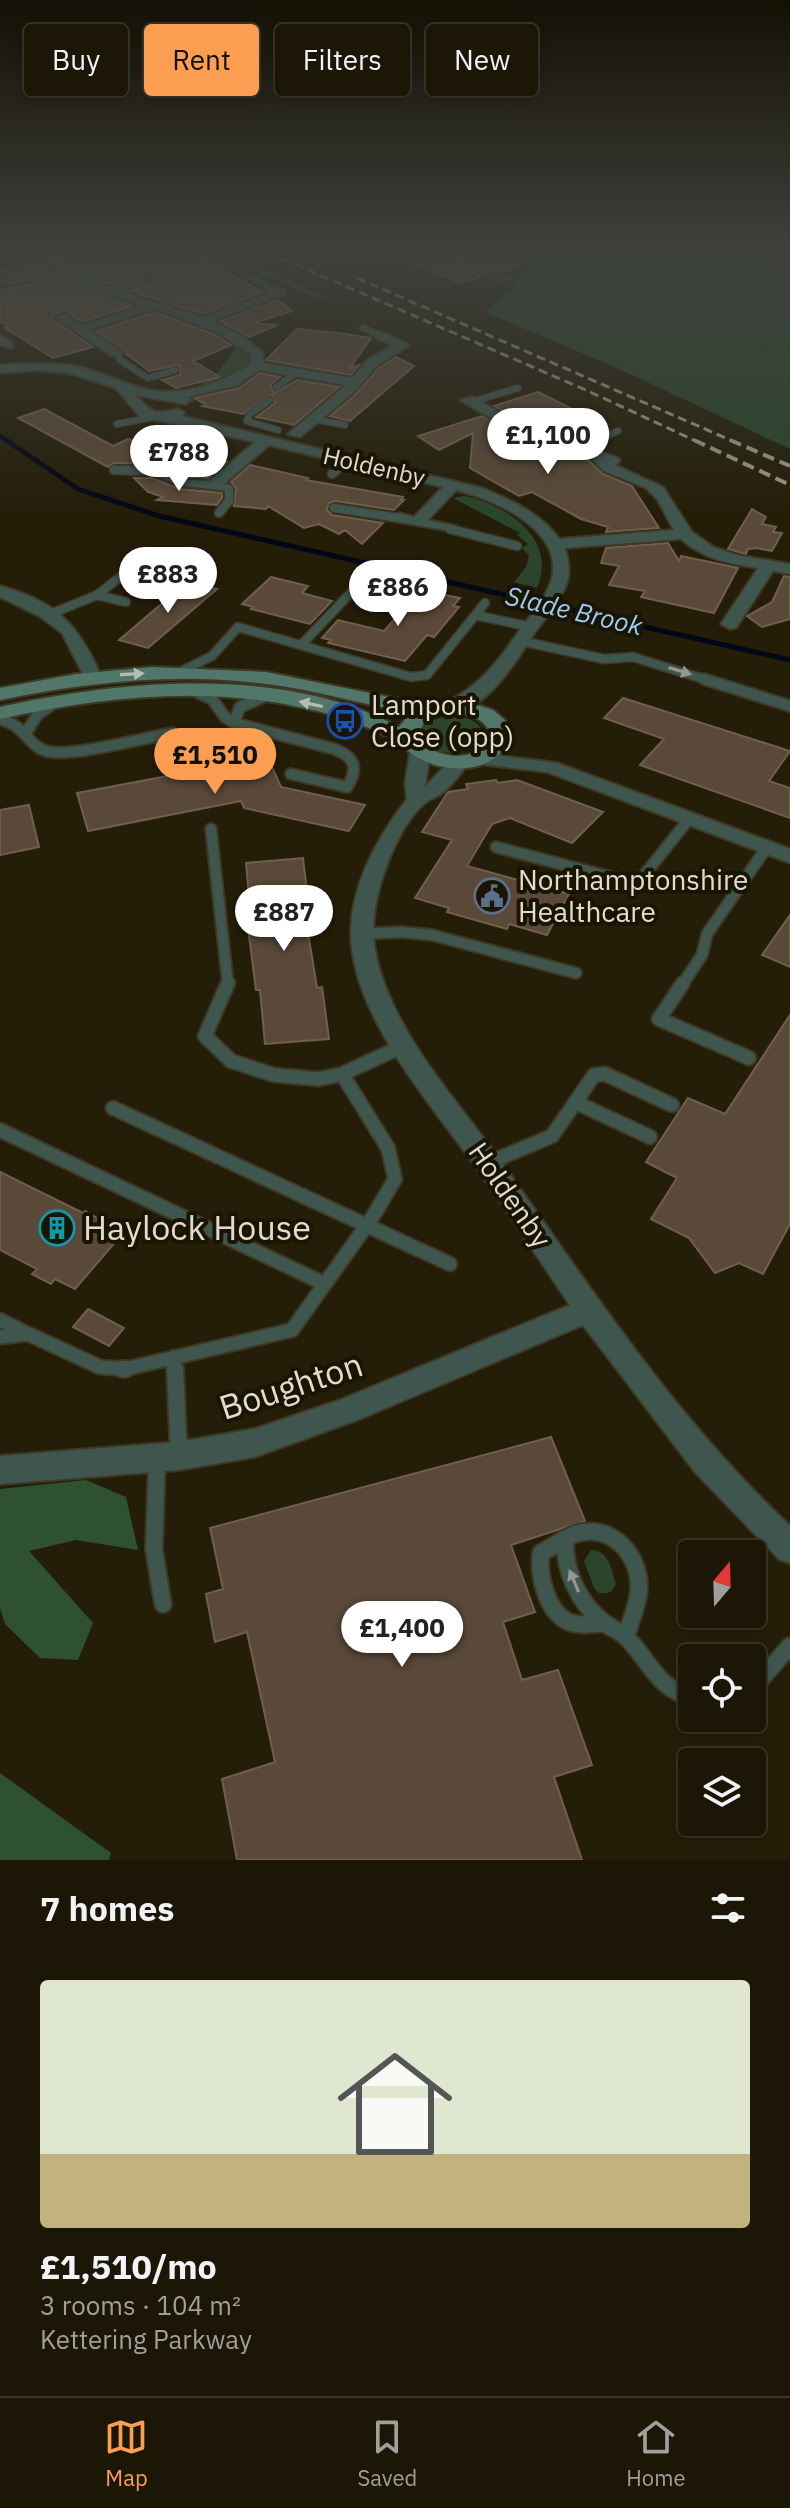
<!DOCTYPE html>
<html lang="en">
<head>
<meta charset="utf-8">
<style>
	:root { --surface:#1b1606; --page:#241f10; --text:#f1f3f6; --muted:#a09f9b; --line:#393528; --accent:#fc9e52 }
	body { margin:0; font-family:"IBM Plex Sans",sans-serif; background:var(--page); color:var(--text); height:100vh; display:flex; flex-direction:column; font-size:30px; white-space:nowrap }
	* { box-sizing:border-box; margin:0 }
	p { font-size:26px; color:var(--muted) }
	.icon { flex:none; width:44px; height:44px; fill:none; stroke:currentColor; stroke-width:2; stroke-linecap:round; stroke-linejoin:round }
	.map { position:relative; height:1860px; overflow:hidden }
	.sheet { display:flex; flex-direction:column; background:var(--surface); flex:1 }
	.sheet>* { flex:none }
	.top-card { position:absolute; left:24px; top:24px; width:742px; height:72px; display:flex; gap:16px }
	.needle { width:52px; rotate:19deg }
	.tools { position:absolute; left:678px; top:1540px; display:grid; gap:16px }
	.tools a { display:grid; place-items:center; width:88px; height:88px; border-radius:8px; background:var(--surface); box-shadow:0 4px 12px #0003,0 0 0 2px var(--line); font-size:40px }
	.price { position:absolute; translate:-50% -68px; padding:0 18px; border-radius:28px; background:#fff; color:#222; font-size:26px; line-height:52px; filter:drop-shadow(0 2px 4px #0008) }
	.price::after { content:''; position:absolute; left:50%; top:48px; width:24px; height:18px; margin-left:-12px; background:inherit; clip-path:polygon(0 0,100% 0,50% 100%) }
	.price.current { background:var(--accent); color:#111 }
	ul { padding:0; list-style:none }
	li { display:grid; align-content:center; gap:16px; height:424px; padding:0 40px }
	li+li { border-top:2px solid var(--line) }
	li span { display:grid; place-items:center; height:248px; border-radius:8px; color:#555 }
	li>.icon { margin-inline-start:auto }
	span .icon { width:144px; height:144px; fill:#fffc; stroke-width:1 }
	li b { font-size:34px }
	h2 { display:flex; justify-content:space-between; align-items:center; height:96px; padding:0 40px; font-size:34px }
	.chip { padding:0 28px; border-radius:8px; background:var(--surface); box-shadow:0 4px 12px #0003,0 0 0 2px var(--line); font-size:28px; line-height:72px }
	.chip.current { background:var(--accent); color:#111 }
	.tab-bar { display:flex; justify-content:space-around; align-items:center; height:112px; border-top:2px solid var(--line); background:var(--surface); font-size:22px; color:var(--muted) }
	.tab-bar a { display:grid; justify-items:center; gap:4px }
	.tab-bar .current { color:var(--accent) }
	.map>svg:first-child { display:block }
	.green { fill:#2b452c }
	.forest { fill:#2e5130 }
	.lines { fill:none; stroke-linecap:round; stroke-linejoin:round }
	.stream-far1 { stroke:#000816; stroke-width:4 }
	.stream { stroke:#000816; stroke-width:5 }
	.building { fill:#5a4938; stroke:#715f4d; stroke-width:2 }
	.lane-far4-casing { stroke:#3e3924; stroke-width:8 }
	.lane-far3-casing { stroke:#3e3924; stroke-width:11 }
	.lane-far2-casing { stroke:#3e3924; stroke-width:14 }
	.lane-far1-casing { stroke:#3e3924; stroke-width:17 }
	.lane-casing { stroke:#3e3924; stroke-width:20 }
	.street-casing { stroke:#3e3924; stroke-width:4 }
	.secondary-casing { stroke:#3e3924; stroke-width:4 }
	.lane-far4 { stroke:#3f564f; stroke-width:6 }
	.lane-far3 { stroke:#3f564f; stroke-width:8 }
	.lane-far2 { stroke:#3f564f; stroke-width:10 }
	.lane-far1 { stroke:#3f564f; stroke-width:13 }
	.lane { stroke:#3f564f; stroke-width:16 }
	.street { fill:#3f564f; fill-rule:evenodd }
	.secondary { fill:#51766a; fill-rule:evenodd }
	.rail-far1 { stroke:#9c9788; stroke-width:3; stroke-dasharray:9 5; stroke-linecap:butt }
	.rail { stroke:#9c9788; stroke-width:4; stroke-dasharray:12 6; stroke-linecap:butt }
	.oneway { fill:#909990 }
	.oneway2 { fill:#b5bdb1 }
	.labels { text-anchor:middle; stroke-width:8; stroke-linejoin:round; paint-order:stroke }
	.far-street-label { font-size:24px; fill:#e0dcd0; stroke:#1a1402 }
	.far-water-label { font-size:26px; font-style:italic; fill:#9ccdf7; stroke:#1a1402 }
	.poi-label { font-size:28px; fill:#e0dcd0; stroke:#1a1402; text-anchor:start }
	.street-label { font-size:28px; fill:#e0dcd0; stroke:#1a1402 }
	.near-poi-label { font-size:34px; fill:#e0dcd0; stroke:#1a1402; text-anchor:start }
	.near-street-label { font-size:34px; fill:#e0dcd0; stroke:#1a1402 }
</style>
</head>
<body>
<div class="map">
<svg width="790" height="1860" viewBox="0 0 790 1860">
	<rect width="100%" height="100%" fill="#241e08"/>
	<path class="green" d="M216 253H227L331 299 316 298Z
		M547 253H790V449L617 368 485 312Z
		M238 344 250 353V365L223 381 198 386 218 372Z
		M464 496C508 505 558 540 537 588L514 582 526 567 529 556 522 548 528 544 517 535 520 533 453 498Z
		M446 716C463 716 484 719 483 739 469 757 428 759 420 733 424 721 435 719 446 716Z
		M591 1550C609 1550 611 1569 616 1584 612 1593 608 1594 599 1593L594 1588 584 1561Z"/>
	<path class="forest" d="M86 1480 126 1497 138 1550 76 1540 29 1551 93 1623 78 1660 40 1658 5 1624 0 1608V1489Z
		M0 1773 111 1853 109 1860H0Z"/>
	<g class="lines">
		<path class="stream-far1" d="M0 436 9 442"/>
		<path class="stream" d="M6 440 78 489 159 516 790 660"/>
	</g>
	<path class="building" d="M5 253H33L49 267 4 276 0 272 17 267Z
		M54 253H210L213 255 173 262 108 284 67 263Z
		M388 253H429L482 277 460 283Z
		M456 253H481L516 267 500 272Z
		M225 263 232 267 221 269 263 292 203 314 130 291 182 273Z
		M64 278 132 306 81 322 66 311 53 314 52 319 93 347 53 358 5 328 9 327 0 321V290Z
		M278 300 292 311 253 323 277 325 249 337 220 321Z
		M155 312 215 335 231 345 193 361 220 377 176 388 162 380 180 375V365L149 371 96 331Z
		M297 329 338 333 371 338 350 368 359 365 351 375 266 360Z
		M396 357 414 366 350 421 330 416 354 396 379 368Z
		M260 373 280 377 270 385 274 393 297 380 339 387 294 425 256 417 275 403 272 394 243 414 202 406 205 404 194 398 239 388Z
		M538 392 601 423 588 427 598 433 577 441 544 433 494 406Z
		M44 409 113 446 128 439 227 462 208 478 186 477 153 464 114 463 108 467 18 418Z
		M482 416 532 445 589 461 603 474 632 486 659 528 606 532 608 527 581 519 532 492 519 496 470 468 473 433 439 450 418 436Z
		M250 465 308 478 306 480 403 497 401 500H404L394 510 335 501 329 503 327 510 332 515 383 523 362 544 345 530 339 534 319 524 304 528 268 506 266 509 234 506 236 488 231 482Z
		M134 478H152L180 489 222 493V498L217 505 157 500 163 497 148 492Z
		M752 509 766 517 762 524 776 527 773 532 782 533 772 551 756 548 748 549 746 554 728 549Z
		M668 543 679 561 681 556 738 568 714 613 641 597 645 591 609 585 619 566 601 563 606 548Z
		M784 576 790 577V619L762 627 747 616 772 602Z
		M271 577 308 586 302 593 332 601 310 624 251 609 253 607 242 604Z
		M187 582 217 589 148 648 119 640Z
		M420 590 460 598 453 606 459 607 434 637 427 635 405 661 328 643 331 640 322 638 338 620 384 631Z
		M623 698 790 751 769 781 790 788V818L640 765 664 739 604 718Z
		M263 747 281 787 365 805 349 831 244 808 241 801 88 831 77 793 226 765 221 755Z
		M496 780 498 783 517 780 603 812 572 843 510 818 492 824 467 866 569 894 547 935 509 924 507 929 447 912 449 908 415 898 452 840 422 832 448 792 468 789 466 784Z
		M29 805 39 847 0 855V810Z
		M303 858 309 908H304L317 988 322 987 329 1039 265 1044 260 990H256L247 920 251 919 246 863Z
		M790 915V967L762 955Z
		M790 1015V1224L763 1274 739 1263 715 1273 689 1238 651 1219 677 1178 646 1162 688 1098 725 1114Z
		M0 1172 83 1213 85 1211 123 1233 75 1289 55 1279 51 1284 32 1274 37 1269 0 1250Z
		M88 1309 124 1328 109 1346 73 1327Z
		M551 1437 585 1521 511 1545 535 1612 503 1622 522 1680 558 1670 592 1765 554 1777 582 1860H237L222 1779 275 1762 247 1632 215 1642 206 1594 223 1589 210 1528Z"/>
	<g class="lines">
		<defs>
			<path id="lane-far4" d="M240 272 267 286
				M363 328 381 336
				M117 353 120 360 148 378 176 370
				M276 387 297 372
				M270 400 249 415 247 421 278 430
				M471 402 518 388
				M313 419 345 425
				M117 424 159 416
				M592 442 618 431"/>
			<path id="lane-far3" d="M578 448 597 440
				M114 470 153 471 182 482
				M332 474 347 461
				M334 508 399 518
				M219 513 229 501V489
				M450 529 517 546
				M97 595 126 602
				M48 615 97 595 124 574 170 585
				M475 615 531 627
				M521 641 604 659 633 657 710 681
				M303 643 359 584
				M178 673 212 656 238 627 411 677 427 675 485 603"/>
			<path id="lane-far2" d="M704 679 790 706
				M192 690 212 699 225 717 234 723 334 749C355 757 359 768 347 787L291 774
				M0 719C26 726 27 745 46 751 69 758 145 738 172 733
				M234 723 240 707 266 696
				M27 731 38 714 53 704
				M211 829 228 985
				M496 847 637 884 689 819
				M362 934 400 932 432 935 576 973
				M682 985 702 955 707 934 767 847"/>
			<path id="lane-far1" d="M228 983 205 1036 231 1061 274 1075 319 1079 342 1074 405 1045
				M683 983 659 1019 749 1058
				M575 1102 650 1137
				M113 1108 450 1264
				M0 1130 325 1284
				M488 1163 552 1136 594 1075 605 1074 672 1105
				M0 1320 28 1334
				M0 1337 28 1334 100 1367 125 1369 292 1330 372 1218 395 1179 388 1148 342 1074
				M174 1357 175 1371"/>
			<path id="lane" d="M122 1369H126
				M175 1369 179 1456
				M157 1458 154 1550 163 1604
				M565 1539 541 1553C538 1574 546 1610 567 1621 579 1627 593 1624 605 1623
				M626 1637C630 1621 639 1604 639 1587 639 1547 601 1517 565 1539 564 1570 578 1602 603 1622 611 1628 622 1632 629 1640 650 1663 659 1689 692 1698
				M752 1689 790 1646"/>
			<path id="street" d="M36 253H49L65 266 108 287 174 265 224 256V260L181 270 120 291 203 317 271 292 263 288V284L285 290V294L213 321 244 337 263 353V363L352 378 367 360 393 345 377 339V333H385L409 345 377 366 352 394 300 437 288 434 346 385 259 370 238 385 187 397 192 400 185 404 136 395C151 413 154 415 178 409L185 413 182 416 482 488C511 500 541 513 559 539L674 530 657 499 646 488 604 471 591 458 533 442 460 400 472 397 543 436 583 445 618 458 620 461 615 465 663 487 692 532 713 547 736 555 790 564V574L773 571 736 628 730 629 721 624 758 568C730 564 702 558 681 539L565 548C568 558 570 568 568 579 563 598 547 616 535 632 519 657 482 720 445 711L443 707 445 703C480 686 498 662 519 631 531 615 547 597 552 578 563 528 494 500 456 490L428 520 456 526V532L394 521 391 518 399 513 414 517 443 487 269 445 224 484 229 485V491L177 485V479L209 481 255 442 140 417 116 388 73 374 41 370 0 373V365C25 363 49 362 74 366 98 370 121 383 145 389 179 398 222 383 251 364V354L216 332 155 309 89 330 123 353 112 356 54 317 64 314 81 325 142 306 100 292 64 275 0 286V280L56 269Z
				M432 253H448L509 279 499 281Z
				M0 335 12 342V348L0 345Z
				M0 586C56 601 79 625 101 676L98 680H86L62 633 39 616 0 597Z
				M420 747 430 753 425 787 452 758 459 756 469 762C461 773 452 786 441 794 436 797 430 799 425 803 398 826 377 883 374 917 371 943 378 969 388 993 414 1056 463 1108 502 1163 592 1290 676 1419 790 1526V1563L779 1559 695 1472 583 1325 357 1420 254 1457 179 1470 0 1484V1456L179 1442 254 1429 340 1400 570 1305C540 1261 511 1217 481 1174 435 1108 350 1016 351 931 352 882 378 837 407 799L405 784 410 753Z
				M478 753 557 763 790 849V863L547 772 471 763 468 759 471 755Z"/>
			<path id="secondary" d="M152 667 266 672 414 702H469L493 710 505 720 513 739C499 760 478 771 451 768 420 765 411 751 387 737 373 729 358 723 342 718 230 683 113 694 0 719V707C123 680 284 665 399 727L410 713C362 704 315 690 267 684 177 672 88 682 0 700V688L76 674ZM451 712C471 714 486 718 493 739 474 762 441 760 419 741 420 720 431 715 451 712Z"/>
		</defs>
		<use href="#lane-far4" class="lane-far4-casing"/>
		<use href="#lane-far3" class="lane-far3-casing"/>
		<use href="#lane-far2" class="lane-far2-casing"/>
		<use href="#lane-far1" class="lane-far1-casing"/>
		<use href="#lane" class="lane-casing"/>
		<use href="#street" class="street-casing"/>
		<use href="#secondary" class="secondary-casing"/>
		<use href="#lane-far4" class="lane-far4"/>
		<use href="#lane-far3" class="lane-far3"/>
		<use href="#lane-far2" class="lane-far2"/>
		<use href="#lane-far1" class="lane-far1"/>
		<use href="#lane" class="lane"/>
		<use href="#street" class="street"/>
		<use href="#secondary" class="secondary"/>
		<path class="rail-far1" d="M269 253 588 391 698 442
			M357 278 735 442"/>
		<path class="rail" d="M694 440 790 485
			M730 440 790 466"/>
	</g>
	<defs><path id="oneway-solid" d="M-6-.8H1V-3.2L6.5 0L1 3.2V.8H-6Z" transform="scale(2)"/></defs>
	<g class="oneway">
		<use href="#oneway-solid" transform="translate(680 671) rotate(17)"/>
		<use href="#oneway-solid" transform="translate(574 1581) rotate(-113)"/>
	</g>
	<g class="oneway2">
		<use href="#oneway-solid" transform="translate(132 674) rotate(-3)"/>
		<use href="#oneway-solid" transform="translate(311 704) rotate(-168)"/>
	</g>
	<linearGradient id="sky" x2="0" y2="1"><stop stop-color="#141004"/><stop offset="0.49" stop-color="#3f413d"/><stop offset="1" stop-color="#3f413d" stop-opacity="0"/></linearGradient>
	<rect width="790" height="513" fill="url(#sky)"/>
	<defs>
		<symbol id="bus-ring" viewBox="-11 -11 22 22"><circle r="9.5" fill="#1a1402" stroke="#1a4fb4" stroke-width="1.5"/><path d="M-5-6H5V4H4V6H2V4H-2V6H-4V4H-5ZM-3.5-4V0h7V-4ZM-3.5 1.2v1.5H-2V1.2ZM2 1.2v1.5H3.5V1.2Z" fill="#1a4fb4"/></symbol>
		<symbol id="civic-ring" viewBox="-11 -11 22 22"><circle r="9.5" fill="#1a1402" stroke="#5c6f8a" stroke-width="1.5"/><path d="M-.6-6.5H3V-4.5H.6V-3L4-1V1h2V6H-6V1h2V-1L-.6-3ZM-1.2 2.5V6h2.4V2.5Z" fill="#5c6f8a"/></symbol>
		<symbol id="building-ring" viewBox="-11 -11 22 22"><circle r="9.5" fill="#1a1402" stroke="#0f9aa8" stroke-width="1.5"/><path d="M-4-6H4V6H1V3H-1V6H-4ZM-2.5-4.3h1.7v1.8h-1.7ZM.8-4.3h1.7v1.8H.8ZM-2.5-1h1.7V.8h-1.7ZM.8-1h1.7V.8H.8Z" fill="#0f9aa8"/></symbol>
	</defs>
	<g fill-rule="evenodd">
		<use href="#bus-ring" x="325" y="701" width="40" height="40"/>
		<use href="#civic-ring" x="472" y="876" width="40" height="40"/>
		<use href="#building-ring" x="37" y="1208" width="40" height="40"/>
	</g>
	<g class="labels">
		<g class="far-street-label">
			<text transform="translate(374 467) rotate(13)" y="8">Holdenby</text>
		</g>
		<g class="far-water-label">
			<text transform="translate(574 611) rotate(13)" y="9">Slade Brook</text>
		</g>
		<g class="poi-label">
			<text x="371" y="715">Lamport<tspan x="371" dy="32">Close (opp)</tspan></text>
			<text x="518" y="890">Northamptonshire<tspan x="518" dy="32">Healthcare</tspan></text>
		</g>
		<g class="street-label">
			<text transform="translate(510 1195) rotate(55)" y="10">Holdenby</text>
		</g>
		<g class="near-poi-label">
			<text x="83" y="1240">Haylock House</text>
		</g>
		<g class="near-street-label">
			<text transform="translate(291 1386) rotate(-18)" y="12">Boughton</text>
		</g>
	</g>
</svg>
<div class="tools">
<a><svg class="needle" viewBox="-14 -14 28 28"><path d="M0-13l5 13h-10z" fill="#e53935"/><path d="M0 13l5-13h-10z" fill="#a09f9b"/></svg></a>
<a><svg class="icon" aria-label="locate" viewBox="0 0 24 24"><circle cx="12" cy="12" r="6"/><path d="M12 2v4M12 18v4M2 12h4M18 12h4"/></svg></a>
<a><svg class="icon" aria-label="layers" viewBox="0 0 24 24"><path d="M12 4l9 5-9 5-9-5zM3 14l9 5 9-5"/></svg></a>
</div>
<b class="price" style="left:548px;top:476px">£1,100</b>
<b class="price" style="left:179px;top:493px">£788</b>
<b class="price" style="left:168px;top:615px">£883</b>
<b class="price" style="left:398px;top:628px">£886</b>
<b class="price current" style="left:215px;top:796px">£1,510</b>
<b class="price" style="left:284px;top:953px">£887</b>
<b class="price" style="left:402px;top:1669px">£1,400</b>
<div class="top-card">
<a class="chip">Buy</a>
<a class="chip current">Rent</a>
<a class="chip">Filters</a>
<a class="chip">New</a>
</div>
</div>
<section class="sheet">
<h2>7 homes<svg class="icon" aria-label="filters" viewBox="0 0 24 24"><path d="M4 7h16M4 17h16"/><circle cx="9" cy="7" r="2"/><circle cx="15" cy="17" r="2"/></svg></h2>
<ul>
<li><span style="background:linear-gradient(#dfe7d0 70%,#c2b280 0)"><svg class="icon" aria-label="home" viewBox="0 0 24 24"><path d="M3 11l9-7 9 7M6 9v11h12V9"/></svg></span><div><b>£1,510/mo</b><p>3 rooms · 104 m²</p><p>Kettering Parkway</p></div></li>
</ul>
</section>
<nav class="tab-bar">
<a class="current"><svg class="icon" aria-label="map" viewBox="0 0 24 24"><path d="M3 6l6-2 6 2 6-2v14l-6 2-6-2-6 2zM9 4v14M15 6v14"/></svg>Map</a>
<a><svg class="icon" aria-label="saved" viewBox="0 0 24 24"><path d="M7 4h10v16l-5-4-5 4z"/></svg>Saved</a>
<a><svg class="icon" aria-label="home" viewBox="0 0 24 24"><path d="M3 11l9-7 9 7M6 9v11h12V9"/></svg>Home</a>
</nav>
</body>
</html>
